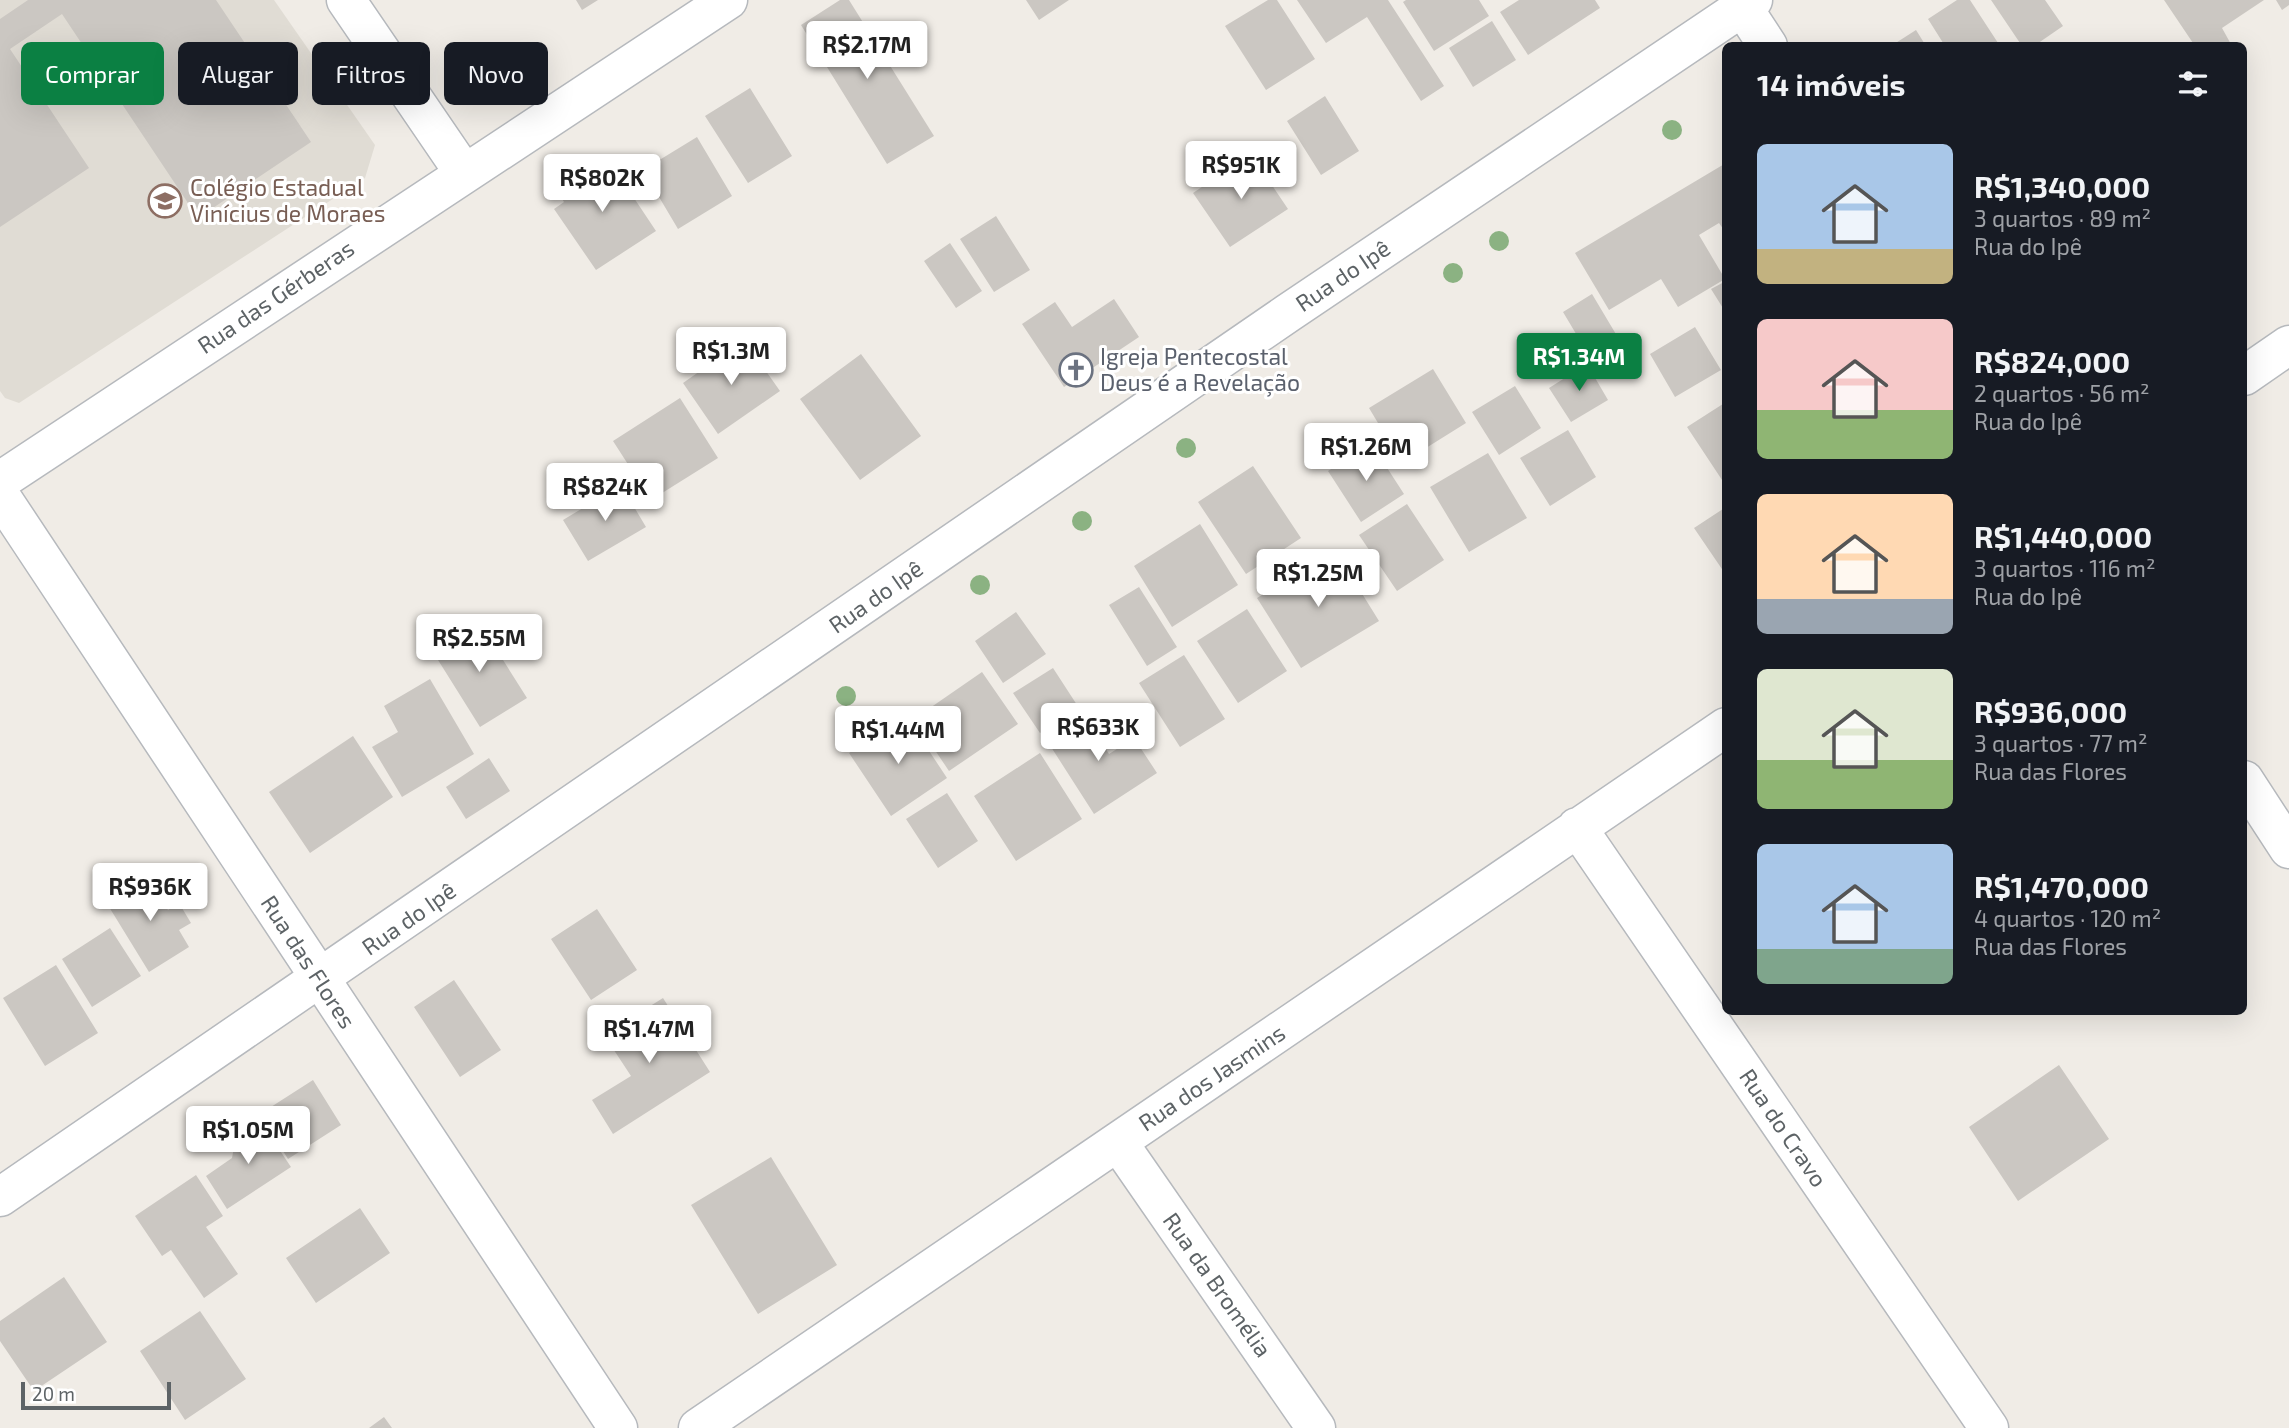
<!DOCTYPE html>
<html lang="pt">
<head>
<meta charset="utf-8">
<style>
	:root { --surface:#171b24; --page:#20242c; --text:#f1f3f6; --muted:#9ea1a6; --accent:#0b8043 }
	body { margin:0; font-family:"Exo 2",sans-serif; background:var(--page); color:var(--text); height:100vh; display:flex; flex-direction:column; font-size:26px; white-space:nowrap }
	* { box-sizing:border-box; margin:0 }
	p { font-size:23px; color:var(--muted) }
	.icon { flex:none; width:38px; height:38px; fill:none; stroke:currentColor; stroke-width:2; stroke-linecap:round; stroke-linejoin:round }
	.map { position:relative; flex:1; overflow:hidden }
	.panel { position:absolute; left:1722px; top:42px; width:525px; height:973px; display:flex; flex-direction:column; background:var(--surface); border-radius:10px; box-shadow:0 7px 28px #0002 }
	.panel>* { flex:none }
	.banner { position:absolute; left:21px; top:42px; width:665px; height:63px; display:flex; gap:14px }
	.scale { position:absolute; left:21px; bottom:18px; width:150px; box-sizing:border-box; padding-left:7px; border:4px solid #5d6366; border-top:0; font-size:19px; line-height:24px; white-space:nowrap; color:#5d6366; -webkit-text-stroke:5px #fff; paint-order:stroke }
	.price { position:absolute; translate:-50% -60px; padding:0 16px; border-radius:7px; background:#fff; color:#222; font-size:23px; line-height:46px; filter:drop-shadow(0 2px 4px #0008) }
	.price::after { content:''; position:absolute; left:50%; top:42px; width:21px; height:16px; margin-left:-10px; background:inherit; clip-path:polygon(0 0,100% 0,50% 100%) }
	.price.on { background:var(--accent); color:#fff }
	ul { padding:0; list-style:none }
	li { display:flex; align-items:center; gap:21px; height:175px; padding:0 35px }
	li span { display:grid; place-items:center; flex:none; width:196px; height:140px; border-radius:10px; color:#555 }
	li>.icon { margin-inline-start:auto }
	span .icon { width:84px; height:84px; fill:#fffc; stroke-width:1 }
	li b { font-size:30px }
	h2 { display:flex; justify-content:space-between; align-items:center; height:84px; padding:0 35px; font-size:30px }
	.tag { padding:0 24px; border-radius:10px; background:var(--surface); box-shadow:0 7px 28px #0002; font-size:24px; line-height:63px }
	.tag.on { background:var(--accent); color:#fff }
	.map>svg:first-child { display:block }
	.education { fill:#e0dcd4 }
	.building { fill:#cbc7c2 }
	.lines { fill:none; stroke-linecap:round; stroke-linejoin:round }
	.minor-casing { stroke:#b6b9bd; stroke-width:41 }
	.tertiary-casing { stroke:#b6b9bd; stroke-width:41 }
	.minor { stroke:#fff; stroke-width:38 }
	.tertiary { stroke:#fff; stroke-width:38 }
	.tree { fill:#8bb282 }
	.labels { text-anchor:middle; stroke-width:6; stroke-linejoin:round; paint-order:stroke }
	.education-label { font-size:23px; fill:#785e54; stroke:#fff; text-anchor:start }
	.street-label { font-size:23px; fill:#5d6366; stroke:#fff }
	.worship-label { font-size:23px; fill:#5b616d; stroke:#fff; text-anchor:start }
</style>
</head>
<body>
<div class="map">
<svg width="2289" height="1428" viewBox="0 0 2289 1428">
	<rect width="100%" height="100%" fill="#f0ece6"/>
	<path class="education" d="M0 0H274L375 145 365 178 19 403 5 398 0 391Z"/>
	<path class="building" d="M28 0H216L311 142 198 218 62 14 10 49 89 168 0 227V19Z
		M576 0H598L582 10Z
		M840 0H849L934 136 887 164 801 25Z
		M1026 0H1069L1039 20Z
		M1268 0H1277L1315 59 1266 90 1225 26Z
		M1297 0H1388L1444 86 1421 101 1367 17 1326 43Z
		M1406 0H1479L1489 16 1434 51 1403 2Z
		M1519 0H1595L1600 8 1528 55 1500 12Z
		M1957 0H1970L2000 46H1945L1928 19Z
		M1991 0H2045L2063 26 2034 46H2022Z
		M2164 0H2264L2222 28 2232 46H2195Z
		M2276 0H2289V5L2282 10Z
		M1492 21 1516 60 1473 87 1449 48Z
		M1916 30 1926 46H1891Z
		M750 88 792 156 748 183 705 116Z
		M1325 96 1359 151 1321 175 1287 121Z
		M697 137 732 196 678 229 643 170Z
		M1251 154 1288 209 1230 247 1193 193Z
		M606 156 656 231 596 270 554 209 564 202 556 189Z
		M1726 163V233L1719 223 1699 235 1725 279 1678 307 1661 279 1609 310 1575 253Z
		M996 216 1030 270 994 292 960 239Z
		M950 243 982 291 956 308 924 261Z
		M1726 281V313L1711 289Z
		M1592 294 1629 356 1600 374 1563 312Z
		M1114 299 1139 337 1064 387 1022 324 1055 302 1072 327Z
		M1695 327 1721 370 1675 397 1650 354Z
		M744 340 780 391 718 434 683 383Z
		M861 354 921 436 860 480 800 399Z
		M1587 364 1608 400 1571 422 1549 388Z
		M1433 369 1466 423 1402 463 1369 408Z
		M1515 386 1541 428 1499 455 1472 412Z
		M680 398 718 458 651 500 613 441Z
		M1726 402V486L1687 427Z
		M1568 430 1596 477 1550 506 1520 458Z
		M1371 443 1404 494 1361 522 1328 471Z
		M1488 453 1527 518 1469 552 1430 487Z
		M1253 466 1301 538 1246 574 1198 502Z
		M621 485 646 527 588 561 563 520Z
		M1407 504 1444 560 1397 591 1359 535Z
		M1726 507V575L1694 528Z
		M1200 524 1238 585 1172 627 1134 566Z
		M1335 550 1379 621 1301 668 1257 598Z
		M1139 587 1177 647 1147 666 1109 605Z
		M1247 609 1287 671 1238 703 1197 641Z
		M1016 612 1046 654 1003 683 975 641Z
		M479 622 527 698 480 727 433 652 438 650 433 641 446 633 450 640Z
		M1184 655 1225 719 1180 747 1139 683Z
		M1053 668 1079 708 1040 733 1013 693Z
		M982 672 1018 724 949 771 914 719Z
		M430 679 474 754 402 797 372 747 398 732 384 706Z
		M1083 712 1109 754 1134 738 1157 773 1094 814 1044 736Z
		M906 716 947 778 891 816 849 753Z
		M353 736 393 797 310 853 269 792Z
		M1040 753 1082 819 1016 861 974 796Z
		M489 758 510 791 466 819 446 787Z
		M947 793 978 841 938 868 906 819Z
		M148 876 168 910 179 903 191 923 179 930 189 947 149 972 106 902Z
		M597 909 637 970 591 1000 551 939Z
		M110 928 141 976 92 1007 62 959Z
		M56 965 98 1033 45 1066 3 998Z
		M454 980 501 1050 460 1077 414 1007Z
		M663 998 710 1072 613 1134 592 1100 631 1076 604 1035Z
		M2059 1065 2109 1139 2018 1201 1969 1127Z
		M313 1080 341 1125 288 1159 260 1114Z
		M260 1121 291 1167 227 1209 206 1176 232 1158 236 1136Z
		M771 1157 837 1265 758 1314 691 1205Z
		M196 1175 223 1216 206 1227 238 1274 204 1298 171 1250 162 1256 135 1216Z
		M360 1208 390 1253 316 1303 286 1258Z
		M64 1277 107 1342 34 1391 0 1341V1321Z
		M200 1311 246 1379 185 1420 140 1351Z
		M384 1417 392 1428H369Z"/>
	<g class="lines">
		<defs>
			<path id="minor" d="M346 0 464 173
				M1738 0 1768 46
				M2244 376 2289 345
				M0 481 728 0
				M0 495 618 1428
				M2244 780 2289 849
				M1577 827 1989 1428
				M1118 1142 1316 1428
				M698 1428 1726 727"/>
			<path id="tertiary" d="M0 1197 1288 313 1753 0"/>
		</defs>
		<use href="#minor" class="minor-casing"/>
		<use href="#tertiary" class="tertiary-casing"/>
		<use href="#minor" class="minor"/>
		<use href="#tertiary" class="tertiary"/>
	</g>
	<g class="tree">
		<circle cx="1672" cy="130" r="10"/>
		<circle cx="1499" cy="241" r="10"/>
		<circle cx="1453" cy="273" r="10"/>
		<circle cx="1186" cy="448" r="10"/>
		<circle cx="1082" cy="521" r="10"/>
		<circle cx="980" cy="585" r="10"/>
		<circle cx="846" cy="696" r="10"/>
	</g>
	<defs>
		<symbol id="school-ring" viewBox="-11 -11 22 22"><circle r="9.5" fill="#fff" stroke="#8d6e63" stroke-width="1.5"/><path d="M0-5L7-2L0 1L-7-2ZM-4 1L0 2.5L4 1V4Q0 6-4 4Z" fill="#8d6e63"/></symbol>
		<symbol id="church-ring" viewBox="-11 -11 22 22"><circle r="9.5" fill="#fff" stroke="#6b7280" stroke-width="1.5"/><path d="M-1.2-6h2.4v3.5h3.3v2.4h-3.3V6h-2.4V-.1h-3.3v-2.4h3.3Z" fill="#6b7280"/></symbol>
	</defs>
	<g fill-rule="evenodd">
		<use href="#school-ring" x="146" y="182" width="38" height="38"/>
		<use href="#church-ring" x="1057" y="351" width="38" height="38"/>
	</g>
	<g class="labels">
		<g class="education-label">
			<text x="190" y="196">Colégio Estadual<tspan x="190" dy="26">Vinícius de Moraes</tspan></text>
		</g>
		<g class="street-label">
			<text transform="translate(1343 276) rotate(-34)" y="8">Rua do Ipê</text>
			<text transform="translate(276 297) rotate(-34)" y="8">Rua das Gérberas</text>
			<text transform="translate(876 597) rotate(-35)" y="8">Rua do Ipê</text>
			<text transform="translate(409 919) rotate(-35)" y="8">Rua do Ipê</text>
			<text transform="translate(308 962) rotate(57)" y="8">Rua das Flores</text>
			<text transform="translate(1212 1078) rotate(-34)" y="8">Rua dos Jasmins</text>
			<text transform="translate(1783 1128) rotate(56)" y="8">Rua do Cravo</text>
			<text transform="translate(1217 1285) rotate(55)" y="8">Rua da Bromélia</text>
		</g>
		<g class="worship-label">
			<text x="1100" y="365">Igreja Pentecostal<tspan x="1100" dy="26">Deus é a Revelação</tspan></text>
		</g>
	</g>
</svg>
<div class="scale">20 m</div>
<b class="price" style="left:867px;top:81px">R$2.17M</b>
<b class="price" style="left:1241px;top:201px">R$951K</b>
<b class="price" style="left:602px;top:214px">R$802K</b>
<b class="price" style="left:731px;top:387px">R$1.3M</b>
<b class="price on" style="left:1579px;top:393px">R$1.34M</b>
<b class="price" style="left:1366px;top:483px">R$1.26M</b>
<b class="price" style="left:605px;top:523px">R$824K</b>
<b class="price" style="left:1318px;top:609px">R$1.25M</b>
<b class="price" style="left:479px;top:674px">R$2.55M</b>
<b class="price" style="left:1098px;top:763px">R$633K</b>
<b class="price" style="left:898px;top:766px">R$1.44M</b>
<b class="price" style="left:150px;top:923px">R$936K</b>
<b class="price" style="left:649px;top:1065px">R$1.47M</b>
<b class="price" style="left:248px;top:1166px">R$1.05M</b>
<div class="banner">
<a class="tag on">Comprar</a>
<a class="tag">Alugar</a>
<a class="tag">Filtros</a>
<a class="tag">Novo</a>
</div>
<section class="panel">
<h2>14 imóveis<svg class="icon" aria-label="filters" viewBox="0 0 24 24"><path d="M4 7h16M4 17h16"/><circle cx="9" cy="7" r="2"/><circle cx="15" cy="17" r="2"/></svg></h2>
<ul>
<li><span style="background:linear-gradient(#a9c7e8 75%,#c2b280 0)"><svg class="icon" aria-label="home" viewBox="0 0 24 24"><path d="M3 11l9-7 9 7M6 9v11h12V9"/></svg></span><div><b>R$1,340,000</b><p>3 quartos · 89 m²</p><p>Rua do Ipê</p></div></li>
<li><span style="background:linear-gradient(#f6c9c9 65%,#8fb573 0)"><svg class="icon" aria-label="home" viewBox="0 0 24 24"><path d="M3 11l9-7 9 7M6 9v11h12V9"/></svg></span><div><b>R$824,000</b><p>2 quartos · 56 m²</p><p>Rua do Ipê</p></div></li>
<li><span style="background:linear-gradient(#ffd9b3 75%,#9aa5b1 0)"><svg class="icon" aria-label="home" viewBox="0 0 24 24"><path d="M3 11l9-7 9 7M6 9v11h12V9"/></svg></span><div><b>R$1,440,000</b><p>3 quartos · 116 m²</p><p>Rua do Ipê</p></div></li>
<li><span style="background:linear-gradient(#dfe7d0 65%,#8fb573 0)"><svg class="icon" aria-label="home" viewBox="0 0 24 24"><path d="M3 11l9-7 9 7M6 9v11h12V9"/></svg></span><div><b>R$936,000</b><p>3 quartos · 77 m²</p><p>Rua das Flores</p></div></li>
<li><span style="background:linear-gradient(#a9c7e8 75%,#7fa58c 0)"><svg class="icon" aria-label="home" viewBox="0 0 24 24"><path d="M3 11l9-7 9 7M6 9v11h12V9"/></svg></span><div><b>R$1,470,000</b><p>4 quartos · 120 m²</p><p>Rua das Flores</p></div></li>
</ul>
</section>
</div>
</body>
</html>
